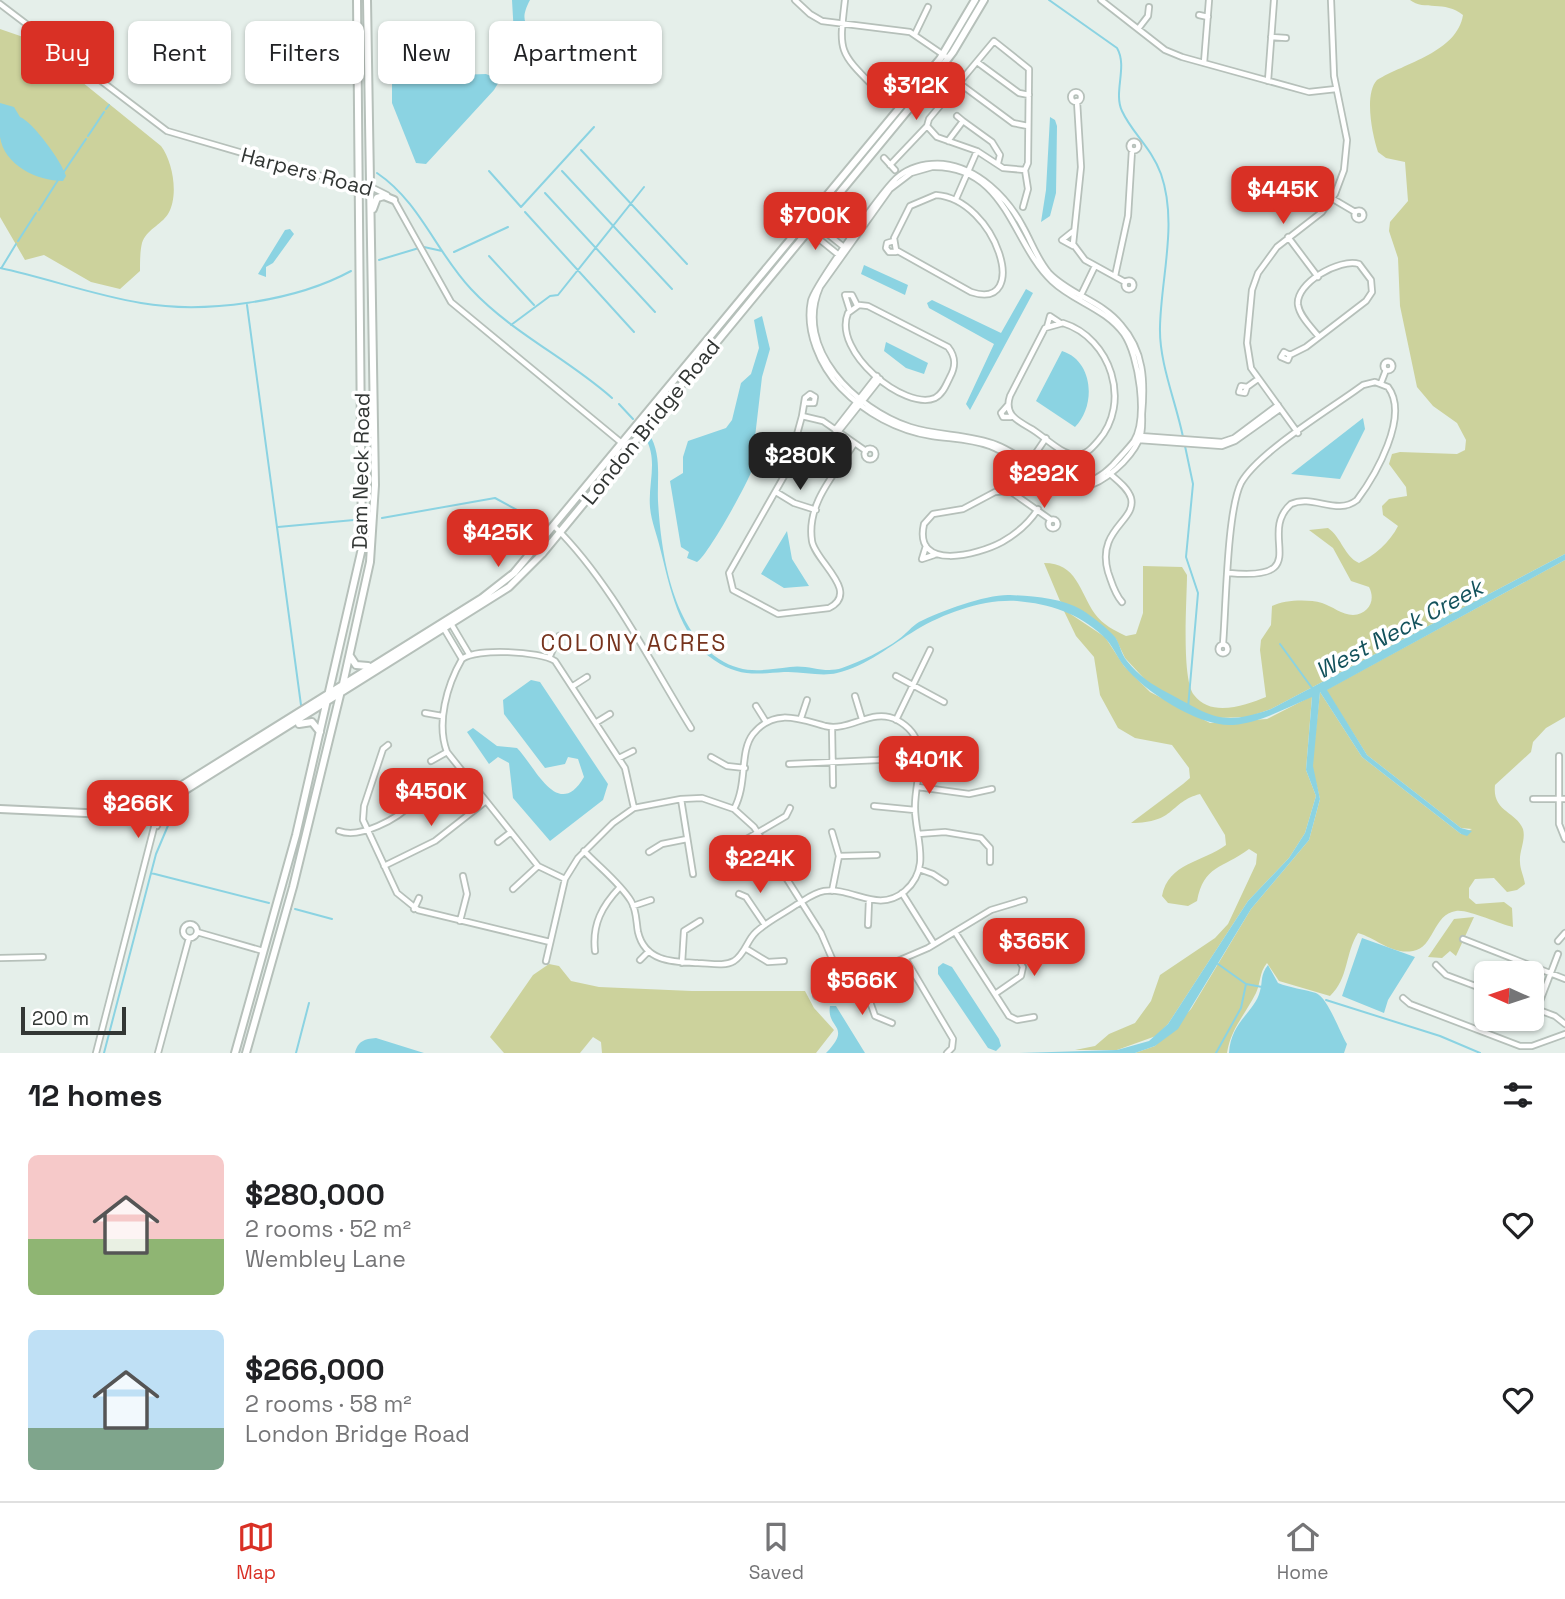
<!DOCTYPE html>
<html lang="en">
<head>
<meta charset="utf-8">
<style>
	:root { --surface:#fff; --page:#f6f6f6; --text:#202124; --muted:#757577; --line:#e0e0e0; --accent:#d93025 }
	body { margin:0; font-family:"Space Grotesk",sans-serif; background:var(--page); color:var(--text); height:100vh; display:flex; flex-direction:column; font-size:26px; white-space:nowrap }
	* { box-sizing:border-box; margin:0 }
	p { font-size:23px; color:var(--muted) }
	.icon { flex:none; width:38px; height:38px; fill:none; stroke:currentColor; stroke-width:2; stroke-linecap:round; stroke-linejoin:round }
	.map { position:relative; height:1053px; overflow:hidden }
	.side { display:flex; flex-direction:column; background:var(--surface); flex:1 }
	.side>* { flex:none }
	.guide { position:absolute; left:21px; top:21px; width:700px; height:63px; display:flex; gap:14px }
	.needle { width:46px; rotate:273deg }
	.controls { position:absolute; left:1474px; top:961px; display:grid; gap:14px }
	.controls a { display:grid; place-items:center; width:70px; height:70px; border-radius:10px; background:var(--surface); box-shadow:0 2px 5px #0004; font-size:35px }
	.scale { position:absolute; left:21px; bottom:18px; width:105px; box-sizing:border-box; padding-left:7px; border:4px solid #323634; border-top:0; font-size:19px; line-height:24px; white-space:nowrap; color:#323634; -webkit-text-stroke:5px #fff; paint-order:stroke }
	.price { position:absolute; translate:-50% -60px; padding:0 16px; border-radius:14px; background:var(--accent); color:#fff; font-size:23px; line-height:46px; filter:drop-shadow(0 2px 4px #0008) }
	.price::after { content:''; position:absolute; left:50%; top:42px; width:21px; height:16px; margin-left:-10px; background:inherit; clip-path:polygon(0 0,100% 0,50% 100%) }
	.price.active { background:#222; color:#fff }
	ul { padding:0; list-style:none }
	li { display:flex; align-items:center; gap:21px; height:175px; padding:0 28px }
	li span { display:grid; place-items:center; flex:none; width:196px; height:140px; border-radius:10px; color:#555 }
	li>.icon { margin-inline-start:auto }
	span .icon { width:84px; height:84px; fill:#fffc; stroke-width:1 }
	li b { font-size:30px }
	h2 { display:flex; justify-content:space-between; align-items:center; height:84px; padding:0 28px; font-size:30px }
	.tag { padding:0 24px; border-radius:10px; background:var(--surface); box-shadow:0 2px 5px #0004; font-size:24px; line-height:63px }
	.tag.active { background:var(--accent); color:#fff }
	.dock { display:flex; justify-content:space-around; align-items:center; height:98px; border-top:2px solid var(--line); background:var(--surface); font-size:19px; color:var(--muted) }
	.dock a { display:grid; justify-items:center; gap:4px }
	.dock .active { color:var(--accent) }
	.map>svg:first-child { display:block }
	.green { fill:#ccd29c }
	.water { fill:#8bd3e2 }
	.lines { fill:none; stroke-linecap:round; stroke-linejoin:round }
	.stream { stroke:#8bd3e2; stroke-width:2 }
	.minor-casing { stroke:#b6c0ba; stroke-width:8 }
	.major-casing { stroke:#b6c0ba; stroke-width:10 }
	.minor { stroke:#fff; stroke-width:4.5 }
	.major { stroke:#fff; stroke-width:6 }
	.labels { text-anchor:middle; stroke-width:7; stroke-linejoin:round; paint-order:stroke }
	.street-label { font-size:21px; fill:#323634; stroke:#fff }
	.water-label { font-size:23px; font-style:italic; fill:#13525c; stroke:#fff }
	.neighbourhood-label { font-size:23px; letter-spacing:2px; fill:#76331d; stroke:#fff }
</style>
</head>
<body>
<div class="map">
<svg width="1565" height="1053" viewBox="0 0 1565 1053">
	<rect width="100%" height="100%" fill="#e5efea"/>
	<path class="green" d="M1410 0H1565V554L1271 709 1248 717 1217 718 1193 709 1151 686 1125 658 1116 639 1060 601 1044 563C1077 563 1079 591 1095 614 1102 624 1115 631 1126 636L1136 634 1143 613V566L1182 567 1187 575C1187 599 1181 678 1194 695 1211 718 1246 705 1266 697L1260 650 1261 640 1271 625 1272 606C1285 600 1307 599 1322 603 1332 606 1342 615 1353 615 1369 614 1376 600 1369 587L1351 581 1333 548 1309 530 1328 528C1342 538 1344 556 1359 563 1374 556 1390 542 1398 526L1383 515 1382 506 1389 499 1407 496 1406 487 1389 464 1392 454 1400 452 1457 454 1465 450 1466 440 1457 423 1433 406 1417 387 1400 306 1398 258 1389 231 1390 222 1408 201 1405 162 1386 158 1378 152C1372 134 1364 94 1377 80 1405 63 1457 52 1463 15 1445 0 1424 11 1410 0Z
		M0 29 29 39 161 146C173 162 179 196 168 214 161 225 146 230 142 243 140 251 140 262 140 271L120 289 91 282 44 255 25 260 0 217Z
		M1565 560V717L1546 728 1533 742 1531 752 1495 785C1492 812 1516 811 1523 829 1526 840 1519 851 1520 862 1520 869 1524 877 1525 884L1517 890 1507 892 1494 878 1475 879 1469 888V898L1476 904 1504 902 1512 908 1513 927C1499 924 1468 909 1456 911 1433 914 1434 948 1413 951 1392 955 1376 938 1358 933 1345 953 1349 978 1330 996L1279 981 1267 963C1259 973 1261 982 1256 993 1245 1015 1231 1028 1227 1053H1135L1155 1046 1191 1009 1251 909 1309 840 1320 799 1312 766 1320 692 1362 757 1461 834 1472 829 1461 828 1367 755 1326 690Z
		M1063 609 1105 637 1124 666 1150 692 1210 723 1267 719 1312 696 1306 770 1316 796 1305 833 1289 858 1248 901 1168 1024 1156 1036 1117 1050H1075L1095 1046 1109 1034 1135 1023 1151 1001 1160 975 1215 938 1228 924 1256 864 1257 854 1249 849C1222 869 1204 865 1197 901L1188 906 1168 903 1162 896C1168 863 1203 862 1226 845L1225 835 1200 794C1169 802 1176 823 1131 823L1183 784 1190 778 1189 768 1172 745 1135 738 1118 728 1100 695 1094 657 1076 636Z
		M1474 917 1456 956 1450 951 1442 958 1428 957 1454 919Z
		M549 964 559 966 571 981 599 987 692 991H805L814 1008 834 1030 816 1053H602L601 1042 593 1037 580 1053H504L490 1037 533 975Z"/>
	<path class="water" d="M512 0H530C520 19 524 24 538 39L534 49 522 57 515 53Z
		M486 74 500 80 494 90 426 164 416 163 392 103V81L397 77Z
		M0 103 14 107 20 117C33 122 62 162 66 176L63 181C37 181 4 165 0 137 0 126 0 114 0 103Z
		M1050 117 1055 120 1057 126 1056 193 1050 216 1041 222 1046 190Z
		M290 229 294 234 273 263 266 267V277L258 274 285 230Z
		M864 265 908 285 905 295 861 274Z
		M1026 289 1033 293 970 410 966 404 994 344 929 308 927 303 932 300 1001 333Z
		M762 316 770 349 762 377 755 437C758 448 756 460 752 470 746 486 708 555 697 562L687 558 689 552 681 547 670 481 683 473V457L688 441 726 428 732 420 741 383 751 374 759 348 754 320Z
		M886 342 928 363 924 374 906 368 884 351Z
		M1062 351C1094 361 1096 406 1075 427L1036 401Z
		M1363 418 1365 429 1340 479 1291 474Z
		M649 434C662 454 657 478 658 501 661 553 672 628 719 659 744 675 763 670 790 667 808 664 824 674 842 668 861 661 883 651 899 639 906 634 912 626 919 622 941 611 987 594 1010 595 1033 596 1062 598 1082 610 1093 617 1107 628 1115 637 1120 644 1121 654 1127 661 1139 676 1151 684 1168 693 1212 716 1220 727 1271 709L1565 554V560L1327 690 1367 755 1461 828 1472 831 1467 836 1461 834 1362 757 1320 692 1313 766 1320 799 1309 840 1251 909 1178 1029 1155 1046 1135 1053H1019L1117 1050 1149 1041 1168 1024 1248 901 1289 858 1305 833 1316 796 1306 770 1312 697C1285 708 1263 722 1233 725 1199 727 1145 692 1124 666 1117 657 1112 644 1103 636 1078 613 1050 604 1017 601 983 599 945 613 916 630 891 645 867 666 837 673 820 677 802 671 784 672 756 674 739 677 714 660 678 636 670 586 660 548 657 534 651 521 650 507 648 483 658 461 646 439Z
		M787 531 792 559 809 586 784 588 761 574Z
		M531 680 540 682 608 784 603 800 550 841 513 798 509 763 498 757 489 764 467 732 473 728 497 746 517 748C535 766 558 822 584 777L578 759 568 757 565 764 545 768 504 714 503 700Z
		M1362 938 1415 957 1388 1000 1384 1013 1342 996Z
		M943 963 952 967 999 1039 1001 1046 996 1051 988 1048 938 974V967Z
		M1268 965 1278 983C1290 988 1304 989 1316 993 1328 998 1339 1031 1347 1044L1344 1053H1229C1231 1021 1255 1012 1260 991 1263 981 1260 975 1268 965Z
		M830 1006H836L865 1053H826C853 1025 826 1029 830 1006Z
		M376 1038 424 1053H355C358 1041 364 1039 376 1038Z"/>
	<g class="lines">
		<path class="stream" d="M1049 0 1117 48C1128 67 1113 92 1122 111 1132 133 1151 147 1161 174 1178 223 1161 277 1160 327 1159 363 1176 402 1183 437
			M106 109 109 105
			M88 136 104 112
			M581 150 687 264
			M489 171 521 207 594 127
			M562 171 672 289
			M63 173 86 139
			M377 173C420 202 436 252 471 289 512 333 567 358 612 398
			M545 193 655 312
			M39 210 58 180
			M525 212 634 332
			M18 241 36 213
			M424 247 442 251
			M454 252 508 227
			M489 256 534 305
			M379 260 419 248
			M2 267 16 244
			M0 268C47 278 93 295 141 303 204 314 294 302 351 271
			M247 305 301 705
			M511 325 550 296 558 295 644 187
			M619 404 633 419
			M1185 446 1193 484 1186 557 1198 593 1188 708
			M382 518 495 498 543 524
			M278 527 354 520
			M1280 644 1312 688
			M163 789 165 792
			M151 873 269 903
			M290 908 291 909
			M295 909 332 919
			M1218 964 1246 984 1262 987
			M1326 1000 1440 1036 1480 1053
			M104 1053 156 854 175 809 173 803
			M296 1053 309 1003
			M1216 1053 1241 1008 1246 984"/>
		<defs>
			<path id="minor" d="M795 0 810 14 822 21 910 32 945 56
				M845 0C839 51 838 51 874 87
				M1101 0 1165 50 1182 57 1309 92 1336 89
				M0 4 167 131 359 187 369 186 387 195
				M1199 15 1208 17
				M1138 29 1148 16 1149 7
				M915 34 928 7
				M1271 37 1286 38
				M977 62 1019 93 1029 95
				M1204 63 1209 0
				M1268 81 1274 0
				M959 83 1013 123 1028 126
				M1071 97a5 5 0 1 1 10 0a5 5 0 1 1-10 0Z
				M1077 101 1081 167 1073 244 1085 260 1125 282
				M957 116 963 121
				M927 126 929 119 994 41 1029 69 1028 163 1025 170
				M927 126 937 137 977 151 1003 168 1025 170
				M948 141 963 121 992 142 1000 155 998 163
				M1129.5 146a4.5 4.5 0 1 1 9 0a4.5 4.5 0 1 1-9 0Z
				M884 158 895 170
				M943 164C978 168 1007 197 1023 227 1032 243 1037 259 1049 273 1070 295 1102 301 1121 325 1144 351 1145 381 1142 414 1142 422 1143 433 1139 440 1130 459 1105 483 1084 487 1051 493 1020 457 990 446 971 439 952 439 932 436 898 431 865 413 841 388 820 366 805 331 811 301 814 287 886 185 899 176 912 166 927 163 943 164Z
				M890 165 927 126
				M932 167C1007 165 1012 244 1052 281 1074 302 1105 308 1124 334 1139 356 1148 418 1134 441 1128 449 1120 457 1113 465 1103 475 1091 483 1077 484 1047 484 1024 455 997 445 969 434 938 436 910 427 856 409 793 349 820 287L890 189 911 173Z
				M936 195C996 199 1032 312 971 292L896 250 894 238 910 206Z
				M956 199 977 151
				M1333 199 1355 212
				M394 200 451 302 629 449
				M1023 207 1028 189 1025 170
				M1354.5 215a4.5 4.5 0 1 1 9 0a4.5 4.5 0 1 1-9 0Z
				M814 223 845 248
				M803 226 840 256
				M1072 232 1062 240 1073 246
				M1288 237 1318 277
				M894 241 887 243 886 248 889 252H896
				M1115 276 1128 216 1132 150
				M1124.5 285a4.5 4.5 0 1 1 9 0a4.5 4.5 0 1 1-9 0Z
				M1080 297 1095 266
				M859 305 868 306 948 347C956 357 956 366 950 377 946 385 943 394 935 398 905 411 832 352 848 313Z
				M850 311 845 295H852L857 305
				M1063 323C1111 338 1132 403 1098 441 1092 448 1086 455 1076 455 1061 455 1043 435 1030 428 1016 420 1004 414 1010 396L1045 328Z
				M1047 327 1050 316 1059 322
				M1290 355 1284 352 1281 357 1288 360 1290 355 1306 347 1366 301 1372 292 1371 280 1359 264C1340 258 1295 283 1298 305 1300 317 1312 328 1319 337
				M1383.5 366a4.5 4.5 0 1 1 9 0a4.5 4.5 0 1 1-9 0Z
				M1381 383 1386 370
				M1247 387 1241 386 1239 392 1245 393 1247 387 1258 379
				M1008 405 1001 413 1003 417H1011
				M802 416 805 398 810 394 815 397 814 403H806
				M835 430 877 376
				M838 432 880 379
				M1298 433 1251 368 1247 343 1252 290 1258 273 1277 247 1322 212 1335 194 1344 170 1347 140 1334 76 1331 0
				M1140 436 1222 442 1234 438 1278 405
				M1139 440 1222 446 1235 441 1280 409
				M854 444C836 473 806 503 812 541 815 561 861 592 829 608L778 614 733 590 729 573 787 471 802 416 823 421 866 451
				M864.5 454a5.5 5.5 0 1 1 11 0a5.5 5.5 0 1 1-11 0Z
				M1109 473C1117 480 1128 488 1131 498 1137 521 1096 529 1108 572 1112 583 1114 593 1122 602
				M1010 491 1051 520
				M776 492 794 503 816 510
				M1038 509C1029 523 1016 534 1002 542 978 555 913 572 924 524L933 514 963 509 995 492 1010 491 1046 438
				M1048.5 524a4.5 4.5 0 1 1 9 0a4.5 4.5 0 1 1-9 0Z
				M555 527C610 581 650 662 691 728
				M926 546 922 559 934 555
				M450 622 469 654
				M443 627 462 659
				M1223 644C1226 608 1227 511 1241 483 1258 452 1332 408 1363 385L1375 382 1388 387C1410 416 1375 476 1357 500 1337 516 1313 494 1291 504 1256 535 1316 581 1229 573
				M1218.5 649a4.5 4.5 0 1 1 9 0a4.5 4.5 0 1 1-9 0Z
				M549 658 559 636
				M896 676 944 702
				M573 686 587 677
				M855 696 862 719
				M756 706 766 722
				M425 713 442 716
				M801 718 807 700
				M896 720 930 650
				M597 722 610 714
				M832 728 833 785
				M388 745 383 749 364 806 363 820 397 893 418 910 550 942
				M1559 756V824L1565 839
				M711 757 727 766 745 768
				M619 758 633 751
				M431 761 447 752
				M789 764 878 760 959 749
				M918 787 969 794 992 789
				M681 799 693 874
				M1533 799H1565
				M874 806 915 810
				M157 826 166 803
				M339 831C360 839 398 819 412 803
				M918 834 945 832 981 838 990 848V862
				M498 842 511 832
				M733 847 786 816 790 808
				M584 851C599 867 620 883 631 901 637 911 636 922 638 932 645 962 673 962 698 963 709 963 724 967 734 961 745 954 747 940 756 932 768 921 783 914 796 905 805 900 813 893 824 891 853 887 878 914 905 891 933 867 914 835 915 806 915 775 934 740 897 720 872 707 850 732 825 726 799 719 774 708 753 734 739 752 748 783 734 809
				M649 852 662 844 687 839
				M839 856 877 855
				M384 866 435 841 486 801
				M780 868 793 860
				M919 869 933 874 945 882
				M565 879 538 866 447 752C436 723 447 685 462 659 476 648 540 651 555 661L625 768 634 808
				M513 889 538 866
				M832 891 839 856 832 832
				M902 893 934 944
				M739 894 746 897 765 925
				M633 906 651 900
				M414 909 419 898
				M460 921 467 894 463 876
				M183 931a7 7 0 1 1 14 0a7 7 0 1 1-14 0Z
				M868 925 869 900
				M197 932 263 951
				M955 932 1009 1016 1017 1020 1034 1017
				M1463 939 1565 979
				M1558 941 1565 933
				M745 948 768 962 784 961
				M595 951C592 924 602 906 620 887
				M0 958 43 957
				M905 958 953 1039 952 1048 947 1053
				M640 960 649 951
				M546 961 565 879 578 858 613 823 634 808 681 799 702 798 734 809 754 827 821 933 843 984
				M682 963 684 931 700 921
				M1436 965 1446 975 1486 990
				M861 976 875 1016 892 1023
				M995 994 1021 976 1023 967 1013 949
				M816 996 928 948 991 910 1024 900
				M1403 998 1410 1004 1520 1046H1532L1565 1034
				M1531 1007 1555 1016 1565 1024
				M1537 1009 1558 954
				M96 1053 159 808
				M158 1053 189 938"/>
			<path id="major" d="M373 209 377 198 384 196 394 200
				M350 656 356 665 368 666
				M343 684 370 562 375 485 367 0
				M299 724 312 722 320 732
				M0 809 128 815 152 811 509 587 542 554 922 93 953 52 984 0
				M118 812 138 808 163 797 482 598 514 573 940 59 975 0
				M235 1053 296 835 362 548 357 0
				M246 1053 293 887 340 695"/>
		</defs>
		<use href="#minor" class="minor-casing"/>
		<use href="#major" class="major-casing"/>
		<use href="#minor" class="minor"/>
		<use href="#major" class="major"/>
	</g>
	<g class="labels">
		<g class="street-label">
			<text transform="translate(307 172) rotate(15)" y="7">Harpers Road</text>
			<text transform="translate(651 422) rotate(-51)" y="7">London Bridge Road</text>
			<text transform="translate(361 471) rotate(-89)" y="7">Dam Neck Road</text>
		</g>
		<g class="water-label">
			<text transform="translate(1399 629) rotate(-28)" y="8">West Neck Creek</text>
		</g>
		<g class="neighbourhood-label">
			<text x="634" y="651">COLONY ACRES</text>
		</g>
	</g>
</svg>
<div class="controls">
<a><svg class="needle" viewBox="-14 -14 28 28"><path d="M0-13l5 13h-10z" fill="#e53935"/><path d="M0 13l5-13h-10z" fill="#757577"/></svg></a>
</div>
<div class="scale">200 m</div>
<b class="price" style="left:916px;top:122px">$312K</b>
<b class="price" style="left:1283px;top:226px">$445K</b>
<b class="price" style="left:815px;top:252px">$700K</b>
<b class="price active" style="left:800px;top:492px">$280K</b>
<b class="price" style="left:1044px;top:510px">$292K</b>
<b class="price" style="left:498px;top:569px">$425K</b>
<b class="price" style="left:929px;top:796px">$401K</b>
<b class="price" style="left:431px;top:828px">$450K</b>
<b class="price" style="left:138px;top:840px">$266K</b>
<b class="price" style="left:760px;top:895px">$224K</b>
<b class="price" style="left:1034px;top:978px">$365K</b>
<b class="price" style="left:862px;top:1017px">$566K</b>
<div class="guide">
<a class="tag active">Buy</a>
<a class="tag">Rent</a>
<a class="tag">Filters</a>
<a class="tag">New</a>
<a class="tag">Apartment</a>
</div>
</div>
<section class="side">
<h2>12 homes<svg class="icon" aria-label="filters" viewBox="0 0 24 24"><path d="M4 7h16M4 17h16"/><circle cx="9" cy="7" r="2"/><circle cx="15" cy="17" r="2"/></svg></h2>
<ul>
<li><span style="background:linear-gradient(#f6c9c9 60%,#8fb573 0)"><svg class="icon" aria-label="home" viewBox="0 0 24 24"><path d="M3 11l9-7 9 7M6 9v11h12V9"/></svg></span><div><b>$280,000</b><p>2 rooms · 52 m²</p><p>Wembley Lane</p></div><svg class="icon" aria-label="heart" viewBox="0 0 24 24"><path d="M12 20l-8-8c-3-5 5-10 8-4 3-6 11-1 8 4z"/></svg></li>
<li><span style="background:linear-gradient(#bfe0f5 70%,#7fa58c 0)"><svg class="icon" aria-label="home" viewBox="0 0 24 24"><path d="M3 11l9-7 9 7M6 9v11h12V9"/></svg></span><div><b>$266,000</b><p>2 rooms · 58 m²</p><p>London Bridge Road</p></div><svg class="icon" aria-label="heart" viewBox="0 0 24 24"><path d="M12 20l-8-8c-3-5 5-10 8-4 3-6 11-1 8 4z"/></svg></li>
</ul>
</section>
<nav class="dock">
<a class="active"><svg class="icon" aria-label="map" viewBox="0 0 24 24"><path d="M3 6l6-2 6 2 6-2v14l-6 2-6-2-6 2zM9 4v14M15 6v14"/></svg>Map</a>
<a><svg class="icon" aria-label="saved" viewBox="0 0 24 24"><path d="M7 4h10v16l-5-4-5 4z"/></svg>Saved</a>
<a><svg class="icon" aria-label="home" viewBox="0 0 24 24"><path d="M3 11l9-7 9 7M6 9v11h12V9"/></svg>Home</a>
</nav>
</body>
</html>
